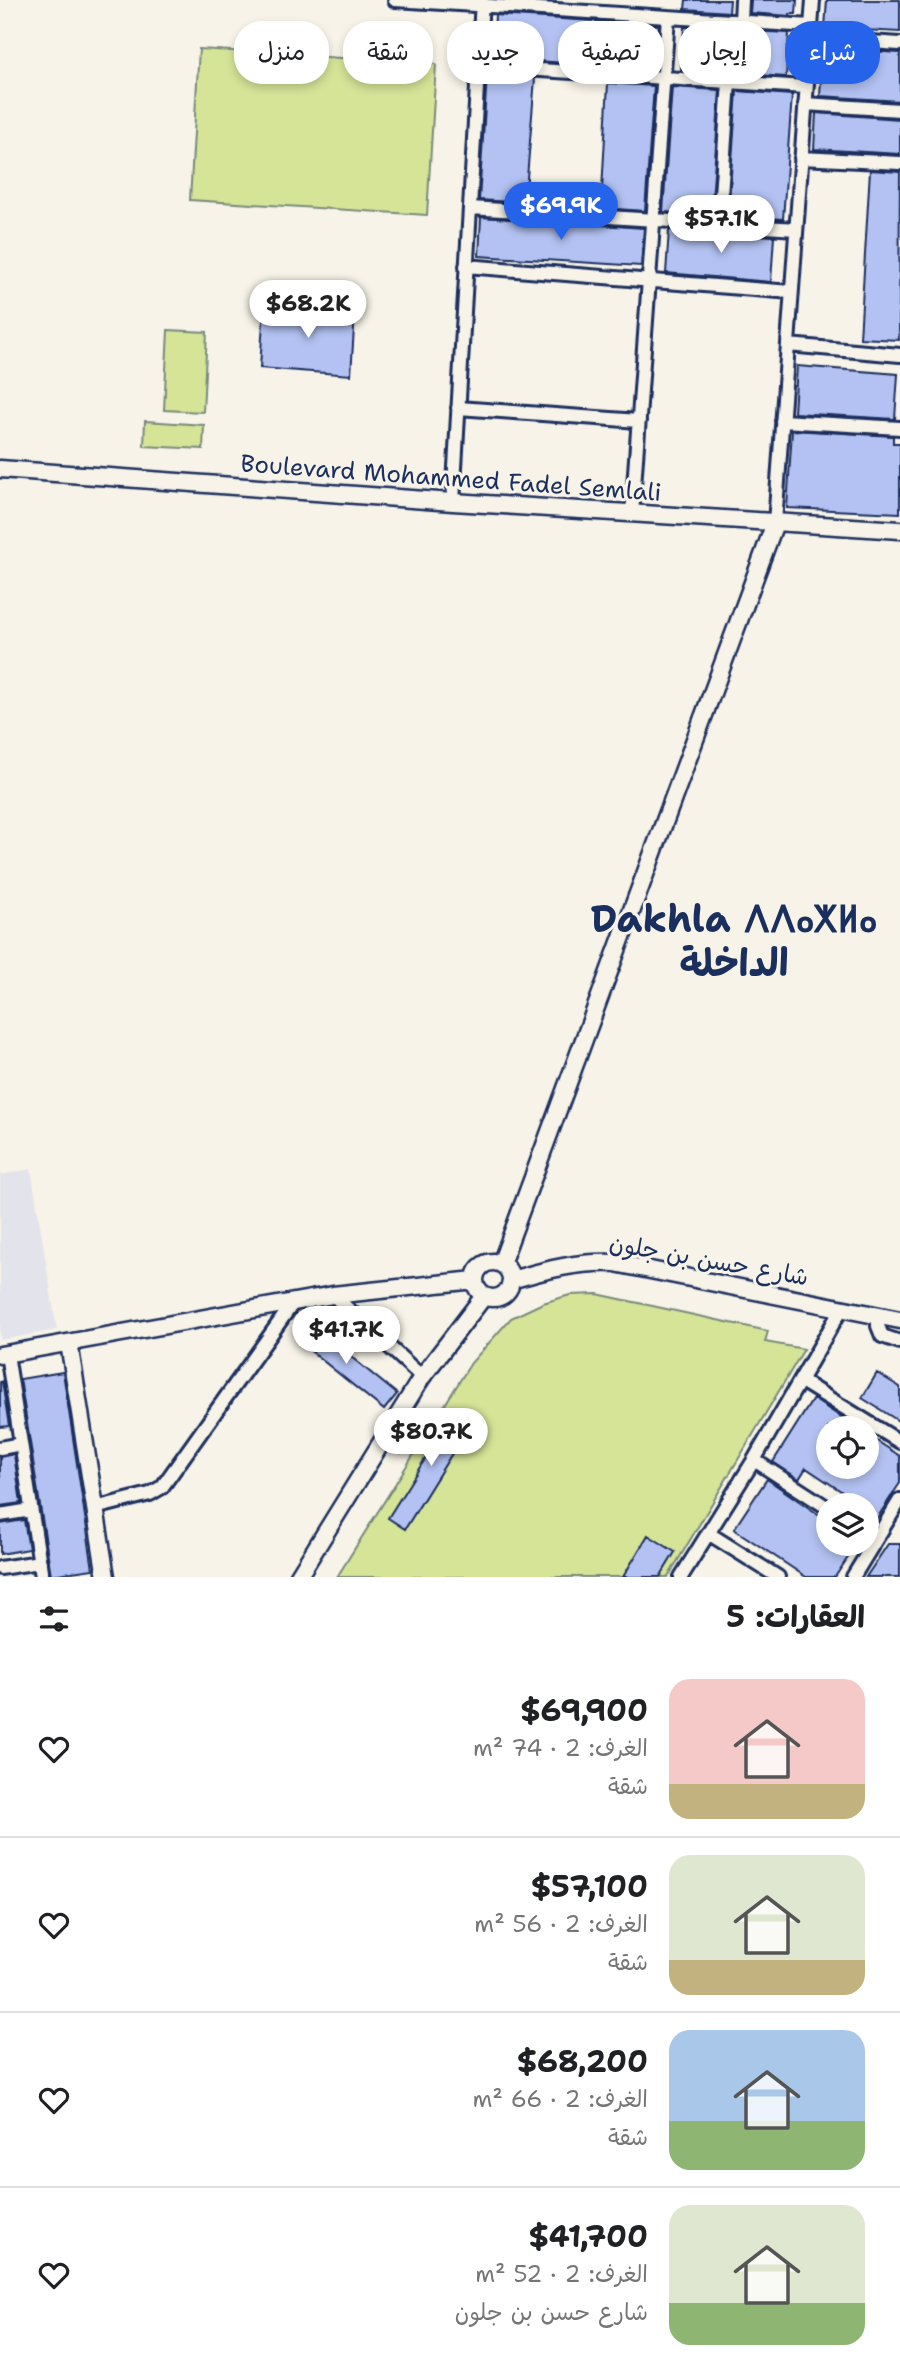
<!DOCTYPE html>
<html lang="ar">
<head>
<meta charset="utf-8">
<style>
	:root { --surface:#fff; --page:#f2f2f2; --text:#202124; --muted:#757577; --line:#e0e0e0; --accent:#2563eb }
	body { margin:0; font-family:"Shantell Sans","Playpen Sans Arabic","Noto Sans Tifinagh",sans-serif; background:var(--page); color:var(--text); direction:rtl; height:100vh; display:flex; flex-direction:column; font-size:26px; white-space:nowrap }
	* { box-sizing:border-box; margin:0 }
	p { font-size:23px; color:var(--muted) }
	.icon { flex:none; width:38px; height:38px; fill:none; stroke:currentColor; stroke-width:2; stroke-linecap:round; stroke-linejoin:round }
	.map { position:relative; height:1577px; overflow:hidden; direction:ltr }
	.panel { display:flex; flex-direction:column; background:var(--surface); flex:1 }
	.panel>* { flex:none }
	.top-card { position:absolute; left:21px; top:21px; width:859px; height:63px; direction:rtl; display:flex; gap:14px }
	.tools { position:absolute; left:816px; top:1416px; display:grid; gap:14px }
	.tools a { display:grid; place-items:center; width:63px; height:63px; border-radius:50%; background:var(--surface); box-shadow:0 4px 10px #0003; font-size:35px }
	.price { position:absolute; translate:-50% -60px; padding:0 16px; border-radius:24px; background:#fff; color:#222; font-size:23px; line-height:46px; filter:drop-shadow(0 2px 4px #0008) }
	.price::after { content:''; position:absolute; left:50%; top:42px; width:21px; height:16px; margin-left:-10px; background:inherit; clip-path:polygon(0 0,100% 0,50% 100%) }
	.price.active { background:var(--accent); color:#fff }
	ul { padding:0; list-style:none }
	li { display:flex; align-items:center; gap:21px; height:175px; padding:0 35px }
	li+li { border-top:2px solid var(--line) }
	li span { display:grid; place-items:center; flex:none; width:196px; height:140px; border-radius:21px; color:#555 }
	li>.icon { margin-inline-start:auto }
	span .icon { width:84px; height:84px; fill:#fffc; stroke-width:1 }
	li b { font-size:30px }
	h2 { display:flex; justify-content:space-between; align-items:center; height:84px; padding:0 35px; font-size:30px }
	.pill { padding:0 24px; border-radius:28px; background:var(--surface); box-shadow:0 4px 10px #0003; font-size:24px; line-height:63px }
	.pill.active { background:var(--accent); color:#fff }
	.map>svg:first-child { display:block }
	.built { fill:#e3e4eb }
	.green { fill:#d6e498; stroke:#788a7b; stroke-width:2 }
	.building { fill:#b3c2f2; stroke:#1b2f5e; stroke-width:2 }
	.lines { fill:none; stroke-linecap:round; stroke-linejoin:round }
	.minor-casing { stroke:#1b2f5e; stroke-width:18 }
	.tertiary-casing { stroke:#1b2f5e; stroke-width:21 }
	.minor { stroke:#f7f3e8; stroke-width:12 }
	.tertiary { stroke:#f7f3e8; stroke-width:16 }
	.labels { text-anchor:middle; stroke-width:6; stroke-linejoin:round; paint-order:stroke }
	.street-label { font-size:24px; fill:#1b2f5e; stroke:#f7f3e8 }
	.town-label { font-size:38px; font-weight:bold; fill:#1b2f5e; stroke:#f7f3e8 }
</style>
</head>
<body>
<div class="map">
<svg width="900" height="1577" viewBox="0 0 900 1577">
	<rect width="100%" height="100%" fill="#f7f3e8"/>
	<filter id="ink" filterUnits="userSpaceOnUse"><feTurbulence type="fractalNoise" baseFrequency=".0143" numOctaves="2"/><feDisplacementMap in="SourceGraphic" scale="14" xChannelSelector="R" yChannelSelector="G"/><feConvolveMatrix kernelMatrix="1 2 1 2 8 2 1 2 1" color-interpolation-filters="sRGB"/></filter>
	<g filter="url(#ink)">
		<path class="built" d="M31 1169 57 1330 0 1340V1175Z"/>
		<path class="green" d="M199 49 436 64 427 215 190 200Z
			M168 330 207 332 203 412 164 410Z
			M145 421 204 425 203 449 144 446Z
			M597 1294 768 1331 765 1342 804 1349 668 1577H337L471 1363 511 1318 543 1303 570 1295Z"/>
		<path class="building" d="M686 0H730L729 12 685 9Z
			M751 0H797L796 14H790V16L750 13Z
			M827 0H900V32L825 28Z
			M495 15 659 25 655 69 493 58Z
			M684 27 728 30 726 71 745 72 748 31 789 33 786 77 681 70Z
			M823 48 900 53V101L820 96Z
			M487 75 535 78 525 203 479 200Z
			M608 83 654 86 645 211 601 208Z
			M672 87 720 90 711 215 663 212Z
			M737 91 792 95 783 219 728 216Z
			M816 113 900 119V154L814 149Z
			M870 170 900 172 899 340 860 338Z
			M481 217 644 228 641 266 479 256Z
			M669 230 774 236 771 282 666 273Z
			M264 306 355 312 351 375 260 368Z
			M797 366 898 374 895 419 794 413Z
			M792 430 893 436V443H900V513L787 508Z
			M309 1323 397 1394 384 1410 296 1339Z
			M63 1372 93 1569 51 1575 20 1379Z
			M877 1373 900 1387V1422L862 1398Z
			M2 1381 9 1426 0 1427V1382Z
			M813 1399 858 1428H828V1466H866V1434L900 1456V1483L866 1535V1505H849L853 1499 806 1468 799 1479 773 1462Z
			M457 1408 474 1418 405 1529 388 1518Z
			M14 1454 21 1503 0 1506V1457Z
			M767 1479 828 1521V1544H857L835 1577H806L734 1529Z
			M24 1520 29 1549 0 1554V1524Z
			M648 1535 675 1552 660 1577H623Z
			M888 1544H900V1577H866Z"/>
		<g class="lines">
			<defs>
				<path id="minor" d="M395 0 811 26
					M741 21 742 0
					M810 38 900 44
					M478 66 806 87
					M805 104 900 110
					M801 158 900 163
					M470 208 796 229
					M719 224 729 82
					M466 266 791 292
					M788 345 900 355
					M458 408 639 421
					M782 421 900 428
					M453 502 482 0
					M632 514 668 17
					M775 523 813 0
					M333 1295 422 1377
					M878 1316V1326L882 1336 900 1342
					M7 1354 42 1577
					M801 1381 900 1442
					M0 1448 21 1444
					M754 1460 828 1508
					M95 1508 150 1494 162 1487 293 1303
					M0 1515 31 1510
					M708 1533 778 1577
					M0 1568 40 1562
					M681 1577 754 1460 842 1308
					M853 1577 900 1500"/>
				<path id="tertiary" d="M0 469 453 502 900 530
					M475 1280a18 18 0 1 1 36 0a18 18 0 1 1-36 0Z
					M501 1264 775 523
					M511 1280C546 1270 578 1261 615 1263L900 1320
					M69 1343 106 1577
					M0 1355 333 1295 475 1280
					M298 1577 422 1377 484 1296"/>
			</defs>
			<use href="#minor" class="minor-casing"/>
			<use href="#tertiary" class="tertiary-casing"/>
			<use href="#minor" class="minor"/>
			<use href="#tertiary" class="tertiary"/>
		</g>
	</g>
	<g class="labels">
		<g class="street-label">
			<text transform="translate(451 478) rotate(4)" y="8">Boulevard Mohammed Fadel Semlali</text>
			<text transform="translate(709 1260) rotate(10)" y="8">شارع حسن بن جلون</text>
		</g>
		<g class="town-label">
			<text x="734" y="932">Dakhla ⴷⴷⴰⵅⵍⴰ<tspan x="734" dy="44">الداخلة</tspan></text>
		</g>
	</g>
</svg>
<div class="tools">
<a><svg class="icon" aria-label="locate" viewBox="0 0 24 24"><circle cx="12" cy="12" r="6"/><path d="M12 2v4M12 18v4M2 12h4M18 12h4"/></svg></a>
<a><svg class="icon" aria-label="layers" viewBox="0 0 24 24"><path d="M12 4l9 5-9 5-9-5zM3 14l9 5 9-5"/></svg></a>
</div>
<b class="price active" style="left:561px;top:242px">$69.9K</b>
<b class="price" style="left:721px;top:255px">$57.1K</b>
<b class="price" style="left:308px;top:340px">$68.2K</b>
<b class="price" style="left:346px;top:1366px">$41.7K</b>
<b class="price" style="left:431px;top:1468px">$80.7K</b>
<div class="top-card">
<a class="pill active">شراء</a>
<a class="pill">إيجار</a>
<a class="pill">تصفية</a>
<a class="pill">جديد</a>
<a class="pill">شقة</a>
<a class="pill">منزل</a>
</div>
</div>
<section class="panel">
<h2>العقارات: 5<svg class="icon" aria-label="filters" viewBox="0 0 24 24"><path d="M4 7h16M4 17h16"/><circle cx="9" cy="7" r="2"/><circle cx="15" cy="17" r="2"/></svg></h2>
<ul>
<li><span style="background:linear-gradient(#f6c9c9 75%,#c2b280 0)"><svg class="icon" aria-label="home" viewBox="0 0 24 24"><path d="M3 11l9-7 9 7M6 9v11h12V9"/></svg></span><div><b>$69,900</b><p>الغرف: 2 · 74 m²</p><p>شقة</p></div><svg class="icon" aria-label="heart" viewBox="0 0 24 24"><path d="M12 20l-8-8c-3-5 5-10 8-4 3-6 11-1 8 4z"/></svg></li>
<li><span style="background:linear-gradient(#dfe7d0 75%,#c2b280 0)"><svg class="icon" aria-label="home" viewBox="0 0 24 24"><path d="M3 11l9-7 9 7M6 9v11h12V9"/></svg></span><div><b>$57,100</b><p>الغرف: 2 · 56 m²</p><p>شقة</p></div><svg class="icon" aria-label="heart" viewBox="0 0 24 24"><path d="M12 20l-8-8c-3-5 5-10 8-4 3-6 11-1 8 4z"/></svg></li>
<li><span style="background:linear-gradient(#a9c7e8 65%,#8fb573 0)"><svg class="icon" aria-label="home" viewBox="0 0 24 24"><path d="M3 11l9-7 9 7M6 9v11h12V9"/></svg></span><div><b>$68,200</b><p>الغرف: 2 · 66 m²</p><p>شقة</p></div><svg class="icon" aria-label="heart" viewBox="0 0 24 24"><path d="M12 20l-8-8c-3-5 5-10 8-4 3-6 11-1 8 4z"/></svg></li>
<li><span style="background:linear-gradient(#dfe7d0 70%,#8fb573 0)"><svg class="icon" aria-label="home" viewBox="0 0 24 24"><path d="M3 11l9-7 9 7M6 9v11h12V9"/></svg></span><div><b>$41,700</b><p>الغرف: 2 · 52 m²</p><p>شارع حسن بن جلون</p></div><svg class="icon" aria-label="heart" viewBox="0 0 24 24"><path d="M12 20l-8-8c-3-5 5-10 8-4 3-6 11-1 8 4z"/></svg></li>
</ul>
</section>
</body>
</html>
